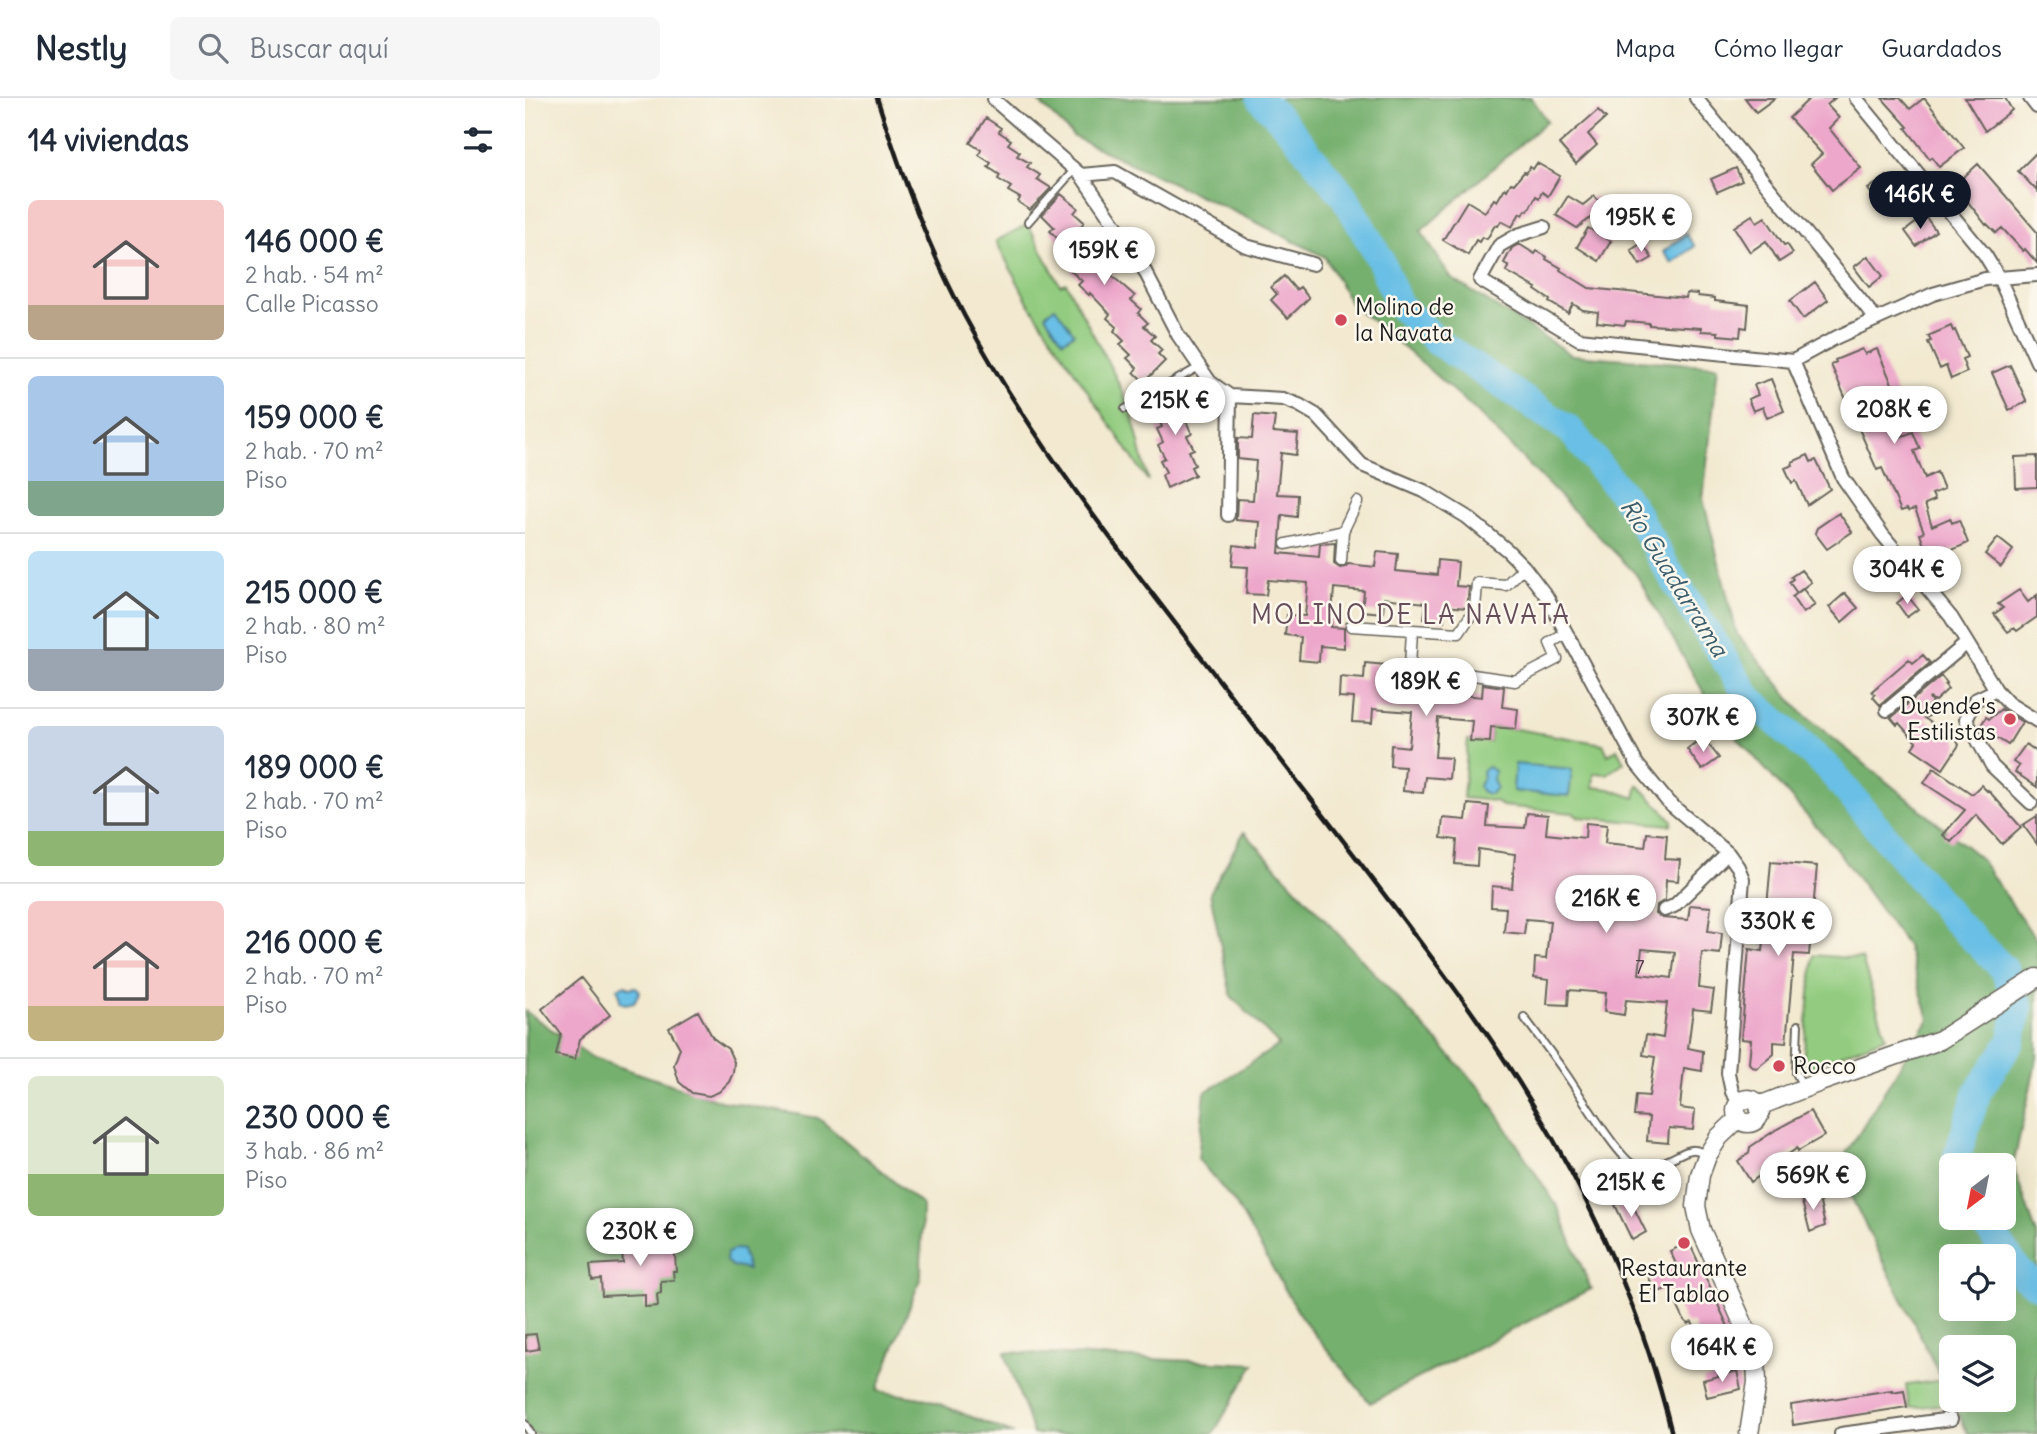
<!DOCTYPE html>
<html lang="es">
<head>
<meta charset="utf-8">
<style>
	:root { --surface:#fff; --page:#f6f6f7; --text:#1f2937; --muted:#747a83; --line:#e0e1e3; --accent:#111827 }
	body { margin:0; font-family:Delius,sans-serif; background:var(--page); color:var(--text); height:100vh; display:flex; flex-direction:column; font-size:26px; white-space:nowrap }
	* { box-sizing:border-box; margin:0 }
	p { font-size:23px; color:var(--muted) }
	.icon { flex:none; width:38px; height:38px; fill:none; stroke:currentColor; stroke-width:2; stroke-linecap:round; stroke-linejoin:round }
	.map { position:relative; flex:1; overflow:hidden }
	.drawer { display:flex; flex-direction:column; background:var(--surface); width:525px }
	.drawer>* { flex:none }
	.needle { width:46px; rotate:212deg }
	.buttons { position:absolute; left:1414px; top:1055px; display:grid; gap:14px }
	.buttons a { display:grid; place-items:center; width:77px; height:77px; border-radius:10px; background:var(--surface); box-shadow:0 7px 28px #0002; font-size:35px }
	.price { position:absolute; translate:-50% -60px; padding:0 16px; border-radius:24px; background:#fff; color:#222; font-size:23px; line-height:46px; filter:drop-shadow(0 2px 4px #0008) }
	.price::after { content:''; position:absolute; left:50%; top:42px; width:21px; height:16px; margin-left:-10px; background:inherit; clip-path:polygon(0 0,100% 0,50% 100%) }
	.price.active { background:var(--accent); color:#fff }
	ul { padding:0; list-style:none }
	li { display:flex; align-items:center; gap:21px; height:175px; padding:0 28px }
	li+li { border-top:2px solid var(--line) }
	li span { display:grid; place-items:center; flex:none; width:196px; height:140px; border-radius:10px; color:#555 }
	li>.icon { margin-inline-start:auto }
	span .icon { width:84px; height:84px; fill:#fffc; stroke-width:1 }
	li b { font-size:30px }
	h2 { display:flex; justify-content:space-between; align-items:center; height:84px; padding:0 28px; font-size:30px }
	header { display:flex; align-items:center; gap:42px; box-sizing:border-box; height:98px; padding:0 35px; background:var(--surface); border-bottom:2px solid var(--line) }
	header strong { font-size:33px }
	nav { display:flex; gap:38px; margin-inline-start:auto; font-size:24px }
	.search { width:490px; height:63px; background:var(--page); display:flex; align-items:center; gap:18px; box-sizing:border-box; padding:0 24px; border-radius:10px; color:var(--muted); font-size:26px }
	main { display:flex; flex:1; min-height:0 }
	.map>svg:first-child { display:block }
	.green { fill:#93cc80; stroke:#58744e; stroke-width:2 }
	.forest { fill:#76b06e; stroke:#496645; stroke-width:2; fill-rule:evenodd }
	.water { fill:#69bfe5; stroke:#426e80; stroke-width:2 }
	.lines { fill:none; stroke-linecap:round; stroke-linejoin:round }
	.river { stroke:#69bfe5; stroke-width:28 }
	.building { fill:#eda7cb; fill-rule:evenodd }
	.service-casing { stroke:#67645b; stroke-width:10 }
	.pedestrian-casing { stroke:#67645b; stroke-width:13 }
	.minor-casing { stroke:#67645b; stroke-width:16 }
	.secondary-casing { stroke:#67645b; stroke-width:21 }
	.service { stroke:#fff; stroke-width:6 }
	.pedestrian { stroke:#fff; stroke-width:10 }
	.minor { stroke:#fff; stroke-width:12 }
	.secondary { stroke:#fff; stroke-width:18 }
	.rail { stroke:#1c1c1c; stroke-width:4.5 }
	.poi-dot { fill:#d1495b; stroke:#fbf7ec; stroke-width:2.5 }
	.labels { text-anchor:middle; stroke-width:5; stroke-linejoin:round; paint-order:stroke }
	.number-label { font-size:19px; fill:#503f48 }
	.poi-label { font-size:23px; fill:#1c1c1c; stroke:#fbf7ec; text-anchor:start }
	.water-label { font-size:24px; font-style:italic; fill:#3b5d6c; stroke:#fbf7ec }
	.quarter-label { font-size:26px; letter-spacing:2px; fill:#654d59; stroke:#fbf7ec }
</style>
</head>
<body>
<header>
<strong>Nestly</strong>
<div class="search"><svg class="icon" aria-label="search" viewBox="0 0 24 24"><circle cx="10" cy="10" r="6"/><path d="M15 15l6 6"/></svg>Buscar aquí</div>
<nav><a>Mapa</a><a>Cómo llegar</a><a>Guardados</a></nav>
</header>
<main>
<section class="drawer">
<h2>14 viviendas<svg class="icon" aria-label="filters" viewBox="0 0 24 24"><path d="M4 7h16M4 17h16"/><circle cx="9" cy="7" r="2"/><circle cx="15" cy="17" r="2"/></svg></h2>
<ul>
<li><span style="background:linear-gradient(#f6c9c9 75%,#b9a48a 0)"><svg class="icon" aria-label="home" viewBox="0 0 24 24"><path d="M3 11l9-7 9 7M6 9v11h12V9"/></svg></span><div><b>146 000 €</b><p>2 hab. · 54 m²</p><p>Calle Picasso</p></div></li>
<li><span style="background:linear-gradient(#a9c7e8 75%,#7fa58c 0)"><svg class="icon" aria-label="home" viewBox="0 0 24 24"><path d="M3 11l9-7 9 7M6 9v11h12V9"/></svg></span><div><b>159 000 €</b><p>2 hab. · 70 m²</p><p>Piso</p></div></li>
<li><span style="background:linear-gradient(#bfe0f5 70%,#9aa5b1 0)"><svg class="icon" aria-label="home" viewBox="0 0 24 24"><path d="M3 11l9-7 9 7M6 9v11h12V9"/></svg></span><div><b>215 000 €</b><p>2 hab. · 80 m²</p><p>Piso</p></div></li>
<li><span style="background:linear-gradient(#c9d6e8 75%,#8fb573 0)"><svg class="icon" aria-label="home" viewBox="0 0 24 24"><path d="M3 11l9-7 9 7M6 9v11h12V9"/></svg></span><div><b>189 000 €</b><p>2 hab. · 70 m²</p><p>Piso</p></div></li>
<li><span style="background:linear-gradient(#f6c9c9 75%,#c2b280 0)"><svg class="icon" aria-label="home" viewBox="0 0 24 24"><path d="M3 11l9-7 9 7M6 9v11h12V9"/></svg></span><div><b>216 000 €</b><p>2 hab. · 70 m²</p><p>Piso</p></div></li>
<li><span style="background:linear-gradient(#dfe7d0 70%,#8fb573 0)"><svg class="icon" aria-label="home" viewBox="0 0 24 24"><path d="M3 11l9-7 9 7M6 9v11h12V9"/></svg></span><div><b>230 000 €</b><p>3 hab. · 86 m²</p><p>Piso</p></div></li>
</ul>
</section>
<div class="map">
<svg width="1512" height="1336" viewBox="0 0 1512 1336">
	<rect width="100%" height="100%" fill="#fbf7ec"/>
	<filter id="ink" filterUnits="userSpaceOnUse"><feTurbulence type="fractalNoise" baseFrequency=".0143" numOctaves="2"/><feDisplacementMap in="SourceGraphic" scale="14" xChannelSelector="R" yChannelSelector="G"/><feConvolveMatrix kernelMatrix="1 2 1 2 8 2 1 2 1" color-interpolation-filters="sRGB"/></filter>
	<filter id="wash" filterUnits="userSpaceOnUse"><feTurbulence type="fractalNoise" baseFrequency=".00686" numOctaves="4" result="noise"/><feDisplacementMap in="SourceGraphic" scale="28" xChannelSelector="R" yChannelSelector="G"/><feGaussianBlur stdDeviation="1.57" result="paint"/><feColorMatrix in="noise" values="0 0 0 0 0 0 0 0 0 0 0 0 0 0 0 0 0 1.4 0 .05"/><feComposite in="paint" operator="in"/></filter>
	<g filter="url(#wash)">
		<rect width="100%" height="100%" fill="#f2e9d0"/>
		<path class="green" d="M503 126 535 187 541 185 588 274 606 312 623 383 503 204 471 143Z
			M966 629 991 631 1078 646 1083 657 1092 651 1099 664 1082 676 1069 675 1068 689 1084 691 1110 700 1113 687 1147 722V725L1145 727 1054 719 1048 715 977 708 970 703 938 700 943 642 965 644Z
			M1289 857 1337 861 1361 939 1277 972Z
			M1426 1281V1302H1431V1305L1384 1310 1381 1287Z"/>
		<path class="forest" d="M510 0H1007L1022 23 896 133 926 180 1047 257 1193 268 1178 401 1212 536 1277 615 1454 759 1512 843V960L1488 1068 1512 1137V1336H1443L1427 1302H1479V1250H1426V1300L1312 1070 1404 921 1382 848 1309 748 1191 616 1111 476 949 311 853 227 827 208 800 159 729 123 549 39ZM1426 1068H1479V1120H1426ZM1426 1158H1479V1211H1426Z
			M719 734 957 992 1033 1110 1066 1191 845 1305 776 1219 710 1105 673 1061 680 994 754 947 706 898 685 795Z
			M0 913 68 960 196 1003 293 1020 397 1107 396 1179 352 1293 402 1301 489 1336H0Z
			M480 1255V1254L729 1266 688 1336H508Z"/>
		<path class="water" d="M1161 136 1170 148 1147 165 1138 154Z
			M530 209 549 235 538 243 520 217Z
			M990 666 1047 671 1044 698 988 693Z
			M963 669 969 673 968 681 971 689 967 695 962 696 956 693 954 688 958 680 957 673Z
			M101 887 104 890 111 889 115 893 109 904 100 906 95 904V897L92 890Z
			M211 1151 217 1152 223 1172 207 1168 201 1163 202 1155Z"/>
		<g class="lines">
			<path class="river" d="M735 0 764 31 819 98 855 161 874 207 914 245 1045 332 1107 408 1141 469 1224 600 1303 670 1429 822 1479 871 1494 909 1486 944 1453 993 1432 1058 1435 1068
				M1455 1120 1497 1177 1512 1187"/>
		</g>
		<g id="blocks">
			<path class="building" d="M1220 0H1250L1231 14Z
				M1285 0H1310L1302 7 1314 20 1304 30 1336 70 1307 92 1286 66 1297 56 1264 20Z
				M1357 0H1375L1385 11 1399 0 1439 50 1414 69 1407 59 1405 61 1381 30 1383 29Z
				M1440 0H1480L1487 12 1460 33Z
				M1073 12 1081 20 1063 36 1072 47 1051 66 1034 46Z
				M461 20 476 30 474 34 486 42 483 46 495 54 492 58 505 65 502 69 515 77 512 81 526 90 505 112 493 104 495 100 483 93 486 89 473 81 475 77 463 69 466 65 454 57 456 52 445 45Z
				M1512 54V93L1493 73Z
				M1012 65 1035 78 1023 98 1017 94 1014 100 1011 98 1003 113 1001 112 998 117 995 115 987 129 976 123 973 128 970 127 962 141 957 139 954 144 951 142 943 157 918 142 942 103 960 114 969 101 972 103 980 90 982 92 986 85 989 86 999 74 1001 75 1005 69 1008 71Z
				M1453 66 1512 134V165L1500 151 1498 153 1477 130 1471 135 1462 126 1461 127 1430 87Z
				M1211 70 1217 83 1192 94 1186 81Z
				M1362 78 1371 91 1353 104 1343 91Z
				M536 96 553 110 549 115 559 124 556 128 566 137 562 141 573 151 570 154 581 164 577 169 610 198 606 202 616 211 613 215 623 225 619 228 630 238 626 242 637 252 633 256 640 263 619 284 609 274 612 270 602 260 606 257 595 246 599 243 589 233 592 229 582 220 585 216 565 195 564 197 553 187 557 183 546 173 550 170 539 160 542 157 532 146 535 143 525 133 529 129 517 117Z
				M1043 98 1058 107 1069 98 1080 109 1052 130 1031 117Z
				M1227 117 1232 124 1240 119 1259 147 1262 146 1268 155 1254 164 1241 143 1225 154 1209 129Z
				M1400 118 1411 133 1391 148 1380 133Z
				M1063 130 1086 143 1074 163 1052 149Z
				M1117 145 1127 160 1115 167 1106 152Z
				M994 146 1010 156 1012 153 1022 159 1021 161 1036 170 1035 172 1064 190 1161 200 1162 195 1173 196V198L1190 200V203L1224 207 1222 230 1216 229 1215 239 1193 237V234L1176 233V230L1124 227V225L1101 223 1100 227 1072 224 1073 214 1058 212 1048 206 1043 215 1024 204 1025 202 1010 192 1011 190 981 173 984 168 979 165 987 150Z
				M1343 158 1358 178 1344 189 1329 169Z
				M759 178 771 192 775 189 784 200 763 220 746 202 752 196 746 189Z
				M1290 184 1303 202 1278 221 1265 203Z
				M1426 228 1428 233 1430 232 1442 259 1437 261 1442 274 1426 281 1421 268 1415 271 1403 244 1406 243 1403 238Z
				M1337 251 1340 256 1352 251 1377 309 1364 314 1375 339 1388 334 1395 351 1389 353 1400 380 1412 374 1419 391 1407 396 1410 402 1400 406 1407 428 1425 420 1427 425 1434 422 1443 445 1411 459 1409 457 1403 459 1395 436 1399 434 1390 411 1383 413 1382 411 1376 413 1357 370 1352 372 1306 267 1311 264 1310 262Z
				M1485 267 1502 304 1484 312 1467 275Z
				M1246 281 1259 313 1242 320 1238 309 1228 313 1223 301 1233 297 1229 287Z
				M656 289 665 306 660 308 666 321 661 323 667 336 662 338 669 351 664 353 670 367 666 369 670 377 642 390 637 377 641 374 635 362 640 360 633 347 638 344 632 331 637 329 631 316 635 315 629 301Z
				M729 317 750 319 748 334 773 336 771 357 756 355 752 396 773 397 772 419 757 417 754 455 794 459 795 446 810 445 809 466 815 470 820 469 823 466 850 469 852 454 873 456 871 473 912 477 913 462 933 464 931 488 944 489 942 510 920 508 919 523 899 521 901 505 859 500 858 515 837 513 839 493 809 490 806 529 819 530V550L795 548 794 564 774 562 776 539 760 537 762 517 780 518 783 485 743 482 741 497 721 496 723 469 707 468 709 447 733 450 735 424 711 422 712 401 728 402 731 363 713 361V340L727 341Z
				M1283 357 1286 364 1291 362 1305 391 1282 407 1271 383 1267 385 1260 370 1268 367 1267 364Z
				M1512 358V389L1491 390 1490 359Z
				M1314 415 1327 434 1302 451 1290 435 1292 430Z
				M1473 440 1488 452 1476 469 1460 456Z
				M1276 472 1286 484 1272 495 1264 484 1268 481 1266 479Z
				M1278 491 1290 507 1278 515 1267 499Z
				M1494 492 1503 504 1512 497V519L1492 533 1489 530 1483 534 1469 516 1478 510 1473 506Z
				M1320 495 1333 510 1317 524 1304 509Z
				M1382 497 1393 511 1382 519 1372 505Z
				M1398 557 1405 565 1355 607 1348 599 1350 597 1347 593 1384 561 1388 565Z
				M840 565 861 567 859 586 897 589 898 577 919 580 918 595 957 599 958 586 979 589 977 609 993 611 991 631 966 629 965 644 945 643 947 623 913 620 910 659 926 660 924 681 900 679 898 695 878 693 880 669 865 668 866 647 884 649 887 614 848 611 847 625 827 624 829 600 814 599 815 579 839 581Z
				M1416 578 1422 585 1420 587 1423 591 1410 603 1404 600 1407 604 1401 610 1406 617 1399 620 1431 641 1434 647 1418 671 1387 650 1391 644 1374 625 1372 627 1366 620Z
				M1476 611 1497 624 1483 647 1455 629 1461 619 1464 621Z
				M1178 639 1194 660 1177 672 1162 651Z
				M1501 646 1512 654V689L1490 674 1494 668 1488 664Z
				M1409 670 1447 696 1456 687 1462 693 1463 692 1496 729 1477 746 1451 717 1426 744 1418 737 1440 712 1399 685Z
				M943 706 964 708 962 728 1000 730 1002 715 1023 717 1021 736 1060 740 1061 725 1082 727 1080 745 1120 749 1122 735 1142 737 1140 761 1155 762 1153 783 1141 782 1140 802 1132 807 1131 816 1137 820 1163 822 1165 807 1186 809 1183 833 1197 835 1195 856 1177 854 1174 890 1189 892 1186 913 1168 911 1163 950 1178 953 1177 973 1159 970 1155 1010 1170 1012 1168 1032 1144 1030 1143 1045 1122 1043 1124 1019 1109 1018 1111 997 1124 998 1130 959 1118 957 1121 937 1138 940 1142 905 1101 902 1099 917 1079 914 1081 895 1044 892 1043 907 1022 906 1024 882 1009 880 1010 860 1021 861 1025 823 1001 821 999 836 979 834 981 810 966 809 967 788 987 790 990 756 953 751 952 768 930 766 932 742 916 740 918 720 941 722ZM1117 851 1150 854 1147 880 1114 876Z
				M1512 718V746L1498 727Z
				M1246 764 1292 768 1284 857 1269 856 1261 945 1249 944V956L1232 970 1227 969 1224 965 1226 942 1216 941 1224 851 1238 853Z
				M56 880 85 917 55 941 50 961 31 957 36 936 17 911Z
				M173 913 188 940 203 951 209 964 208 975 204 984 194 994 184 998 167 995 154 984 149 967 155 950 144 930Z
				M1285 1013 1299 1038 1273 1053 1272 1050 1226 1084 1213 1063 1224 1055 1225 1049 1252 1031Z
				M1293 1096 1300 1128 1285 1134 1276 1100Z
				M1104 1100 1121 1134 1107 1142 1090 1107Z
				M136 1130 137 1140 149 1139 151 1173H148L149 1182 136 1183V1195L132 1196 133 1208 120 1209V1196L77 1198 76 1181 67 1182 65 1167 98 1165 97 1153H102V1142L116 1141 115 1132Z
				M1164 1144 1207 1237 1178 1250 1167 1224 1163 1226 1159 1222 1144 1190 1130 1195 1123 1177 1151 1166 1145 1153Z
				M11 1236 14 1251 1 1253 0 1237Z
				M1212 1273 1216 1291 1182 1299 1178 1282Z
				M1367 1292V1294L1379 1292 1382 1309 1268 1327 1266 1307Z"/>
		</g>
	</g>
	<g filter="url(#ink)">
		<use href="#blocks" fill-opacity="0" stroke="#67645b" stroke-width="2"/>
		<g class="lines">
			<defs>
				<path id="service" d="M503 124 550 71
					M600 311 674 269
					M999 919C1013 938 1028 957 1041 976 1053 993 1094 1061 1109 1067 1133 1076 1158 1049 1170 1052 1174 1052 1177 1055 1180 1057
					M1273 927 1271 975 1278 988
					M0 1326 6 1336"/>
				<path id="pedestrian" d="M761 446 818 433
					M816 463 818 433 832 404
					M826 528 934 535 950 511 952 485 981 487 999 469
					M887 533 885 568 990 583 1032 561 1025 545 1042 535"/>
				<path id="minor" d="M1171 0 1351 221
					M1331 0 1460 157 1474 180 1512 264
					M1505 0 1512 9
					M469 2 556 77 613 160 653 237 685 284 705 298 758 301 774 307 791 317 837 367 899 393 942 419 982 452 999 469 1022 499 1112 666 1143 704 1203 755 1213 769 1218 781 1203 975 1207 994 1214 1003
					M556 77 590 74 721 148 788 166
					M1019 129 993 137 974 148 955 182 1054 241 1268 263 1312 239 1408 196 1460 181 1512 177
					M1268 263 1318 380 1357 436 1426 519 1471 592 1483 605 1512 623
					M703 417 705 298
					M1471 592 1450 602 1441 621 1467 668 1506 705
					M1362 612 1442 545
					M1139 812 1149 808 1203 755
					M1316 1336 1426 1321"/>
				<path id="secondary" d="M1211 1013a12 12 0 1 1 24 0a12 12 0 1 1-24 0Z
					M1234 1008 1295 984 1415 942 1512 880
					M1213 1021 1194 1039 1182 1058 1175 1077 1171 1108 1176 1132 1222 1234 1231 1263 1232 1284 1224 1336"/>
			</defs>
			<use href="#service" class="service-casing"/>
			<use href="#pedestrian" class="pedestrian-casing"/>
			<use href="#minor" class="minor-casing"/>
			<use href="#secondary" class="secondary-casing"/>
			<use href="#service" class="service"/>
			<use href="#pedestrian" class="pedestrian"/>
			<use href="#minor" class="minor"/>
			<use href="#secondary" class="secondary"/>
			<path class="rail" d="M352 0C376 75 403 150 440 219 501 333 581 435 659 537 750 655 842 771 930 891 1030 1027 1107 1171 1147 1336"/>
		</g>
	</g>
	<g class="poi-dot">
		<circle cx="816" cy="222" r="7"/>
		<circle cx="1485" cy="621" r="7"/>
		<circle cx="1254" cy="968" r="7"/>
		<circle cx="1159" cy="1145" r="7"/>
	</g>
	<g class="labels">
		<g class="number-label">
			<text x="1115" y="876">7</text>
		</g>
		<g class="poi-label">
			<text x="830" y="217">Molino de<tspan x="830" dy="26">la Navata</tspan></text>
			<text x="1471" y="616" text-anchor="end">Duende's<tspan x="1471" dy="26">Estilistas</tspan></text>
			<text x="1268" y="976">Rocco</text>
			<text x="1159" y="1178" text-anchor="middle">Restaurante<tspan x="1159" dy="26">El Tablao</tspan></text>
		</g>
		<g class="water-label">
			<text transform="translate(1149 480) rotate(58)" y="8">Río Guadarrama</text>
		</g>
		<g class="quarter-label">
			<text x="886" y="526">MOLINO DE LA NAVATA</text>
		</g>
	</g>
</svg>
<div class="buttons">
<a><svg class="needle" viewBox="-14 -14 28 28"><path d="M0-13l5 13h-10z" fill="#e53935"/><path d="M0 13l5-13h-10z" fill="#747a83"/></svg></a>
<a><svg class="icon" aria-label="locate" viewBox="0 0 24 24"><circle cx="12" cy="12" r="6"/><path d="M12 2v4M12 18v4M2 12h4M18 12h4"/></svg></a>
<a><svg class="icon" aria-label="layers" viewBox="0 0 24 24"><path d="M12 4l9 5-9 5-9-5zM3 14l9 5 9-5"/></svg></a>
</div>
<b class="price active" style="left:1395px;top:133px">146K €</b>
<b class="price" style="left:1116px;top:156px">195K €</b>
<b class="price" style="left:579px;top:189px">159K €</b>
<b class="price" style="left:650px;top:339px">215K €</b>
<b class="price" style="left:1369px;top:348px">208K €</b>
<b class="price" style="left:1382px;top:508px">304K €</b>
<b class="price" style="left:901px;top:620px">189K €</b>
<b class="price" style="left:1178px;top:656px">307K €</b>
<b class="price" style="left:1081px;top:837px">216K €</b>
<b class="price" style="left:1253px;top:860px">330K €</b>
<b class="price" style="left:1288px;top:1114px">569K €</b>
<b class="price" style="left:1106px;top:1121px">215K €</b>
<b class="price" style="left:115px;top:1170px">230K €</b>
<b class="price" style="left:1197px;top:1286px">164K €</b>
</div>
</main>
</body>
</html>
